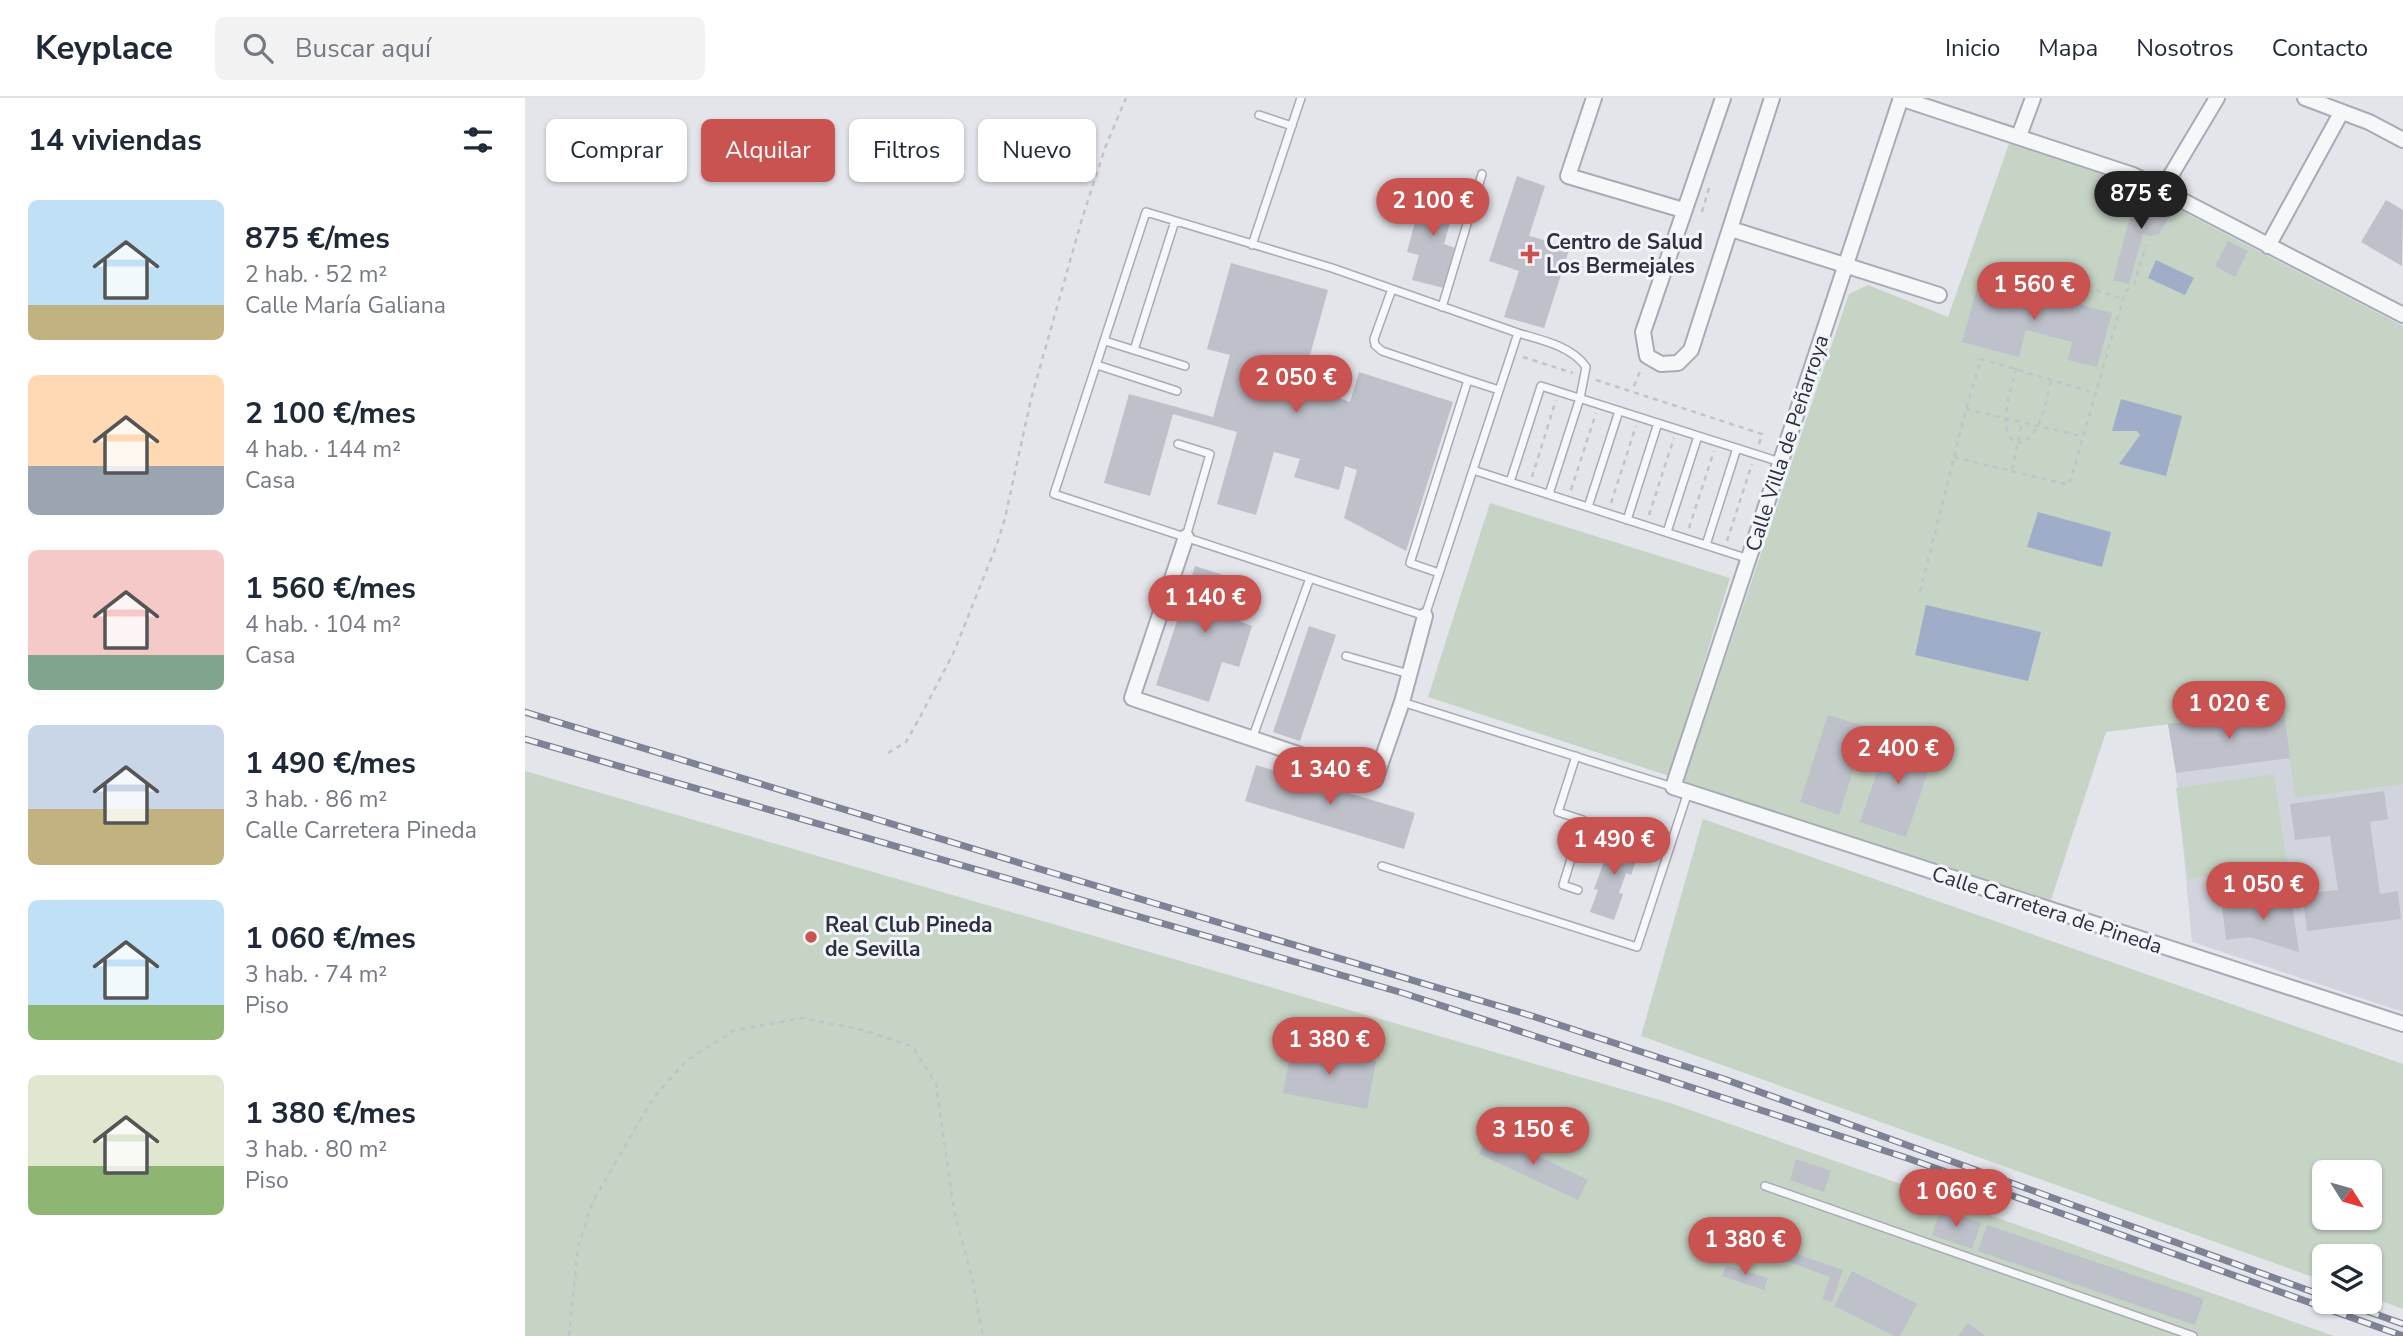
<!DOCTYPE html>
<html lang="es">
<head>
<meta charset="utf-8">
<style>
	:root { --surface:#fff; --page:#f2f2f3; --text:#1f2937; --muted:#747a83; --line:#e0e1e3; --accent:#c85350 }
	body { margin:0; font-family:"Nunito Sans",sans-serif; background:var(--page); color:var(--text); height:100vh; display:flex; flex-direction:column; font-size:26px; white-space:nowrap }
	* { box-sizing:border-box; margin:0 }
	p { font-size:23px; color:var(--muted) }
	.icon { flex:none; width:38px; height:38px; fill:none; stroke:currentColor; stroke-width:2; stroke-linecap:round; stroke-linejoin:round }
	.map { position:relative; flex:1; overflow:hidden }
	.side { display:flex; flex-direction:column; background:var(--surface); width:525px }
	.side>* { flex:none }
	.hud { position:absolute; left:21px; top:21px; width:665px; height:63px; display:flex; gap:14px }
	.needle { width:46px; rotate:127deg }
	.buttons { position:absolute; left:1787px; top:1062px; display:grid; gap:14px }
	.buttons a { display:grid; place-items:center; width:70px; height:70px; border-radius:10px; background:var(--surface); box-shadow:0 2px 5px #0004; font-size:35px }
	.price { position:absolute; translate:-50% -60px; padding:0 16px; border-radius:24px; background:var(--accent); color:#fff; font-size:23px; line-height:46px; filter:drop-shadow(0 2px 4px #0008) }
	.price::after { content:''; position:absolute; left:50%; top:42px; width:21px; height:16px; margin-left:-10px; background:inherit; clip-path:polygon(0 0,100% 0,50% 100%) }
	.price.active { background:#222; color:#fff }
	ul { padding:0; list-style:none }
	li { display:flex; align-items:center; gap:21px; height:175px; padding:0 28px }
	li span { display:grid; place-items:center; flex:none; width:196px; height:140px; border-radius:10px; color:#555 }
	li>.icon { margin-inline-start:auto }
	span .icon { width:84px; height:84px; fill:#fffc; stroke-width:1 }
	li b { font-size:30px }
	h2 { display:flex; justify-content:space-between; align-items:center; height:84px; padding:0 28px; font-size:30px }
	.pill { padding:0 24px; border-radius:10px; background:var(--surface); box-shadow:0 2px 5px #0004; font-size:24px; line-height:63px }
	.pill.active { background:var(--accent); color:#fff }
	header { display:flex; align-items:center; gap:42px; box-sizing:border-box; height:98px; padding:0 35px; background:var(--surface); border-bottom:2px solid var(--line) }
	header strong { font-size:33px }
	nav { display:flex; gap:38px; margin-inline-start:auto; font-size:24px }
	.search { width:490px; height:63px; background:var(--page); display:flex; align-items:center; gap:18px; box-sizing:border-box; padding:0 24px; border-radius:10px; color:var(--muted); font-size:26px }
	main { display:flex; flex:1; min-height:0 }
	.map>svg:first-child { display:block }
	.built { fill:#d2d4dd }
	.green { fill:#c6d4c5; fill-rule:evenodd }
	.water { fill:#a0adc9 }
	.building { fill:#bec0ca }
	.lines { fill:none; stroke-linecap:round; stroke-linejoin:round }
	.lane-casing { stroke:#a8abb5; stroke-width:10 }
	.street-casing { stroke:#a8abb5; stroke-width:18 }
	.path { stroke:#c1c3c9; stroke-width:2.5; stroke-dasharray:5 5; stroke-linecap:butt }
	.lane { stroke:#f6f7f9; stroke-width:7 }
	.street { stroke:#f6f7f9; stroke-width:14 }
	.rail-casing { stroke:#7d8294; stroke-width:7 }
	.rail { stroke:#f3f4f8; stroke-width:4.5; stroke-dasharray:13; stroke-linecap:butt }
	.poi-dot { fill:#c85350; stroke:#f3f4f8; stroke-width:2.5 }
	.labels { text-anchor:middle; stroke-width:6; stroke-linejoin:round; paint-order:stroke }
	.poi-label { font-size:21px; font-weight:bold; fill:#2c3042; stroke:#f3f4f8; text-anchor:start }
	.street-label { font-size:21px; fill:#2c3042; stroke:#f3f4f8 }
</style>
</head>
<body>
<header>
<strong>Keyplace</strong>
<div class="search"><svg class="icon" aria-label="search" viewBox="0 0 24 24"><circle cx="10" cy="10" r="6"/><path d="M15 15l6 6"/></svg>Buscar aquí</div>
<nav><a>Inicio</a><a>Mapa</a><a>Nosotros</a><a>Contacto</a></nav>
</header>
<main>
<section class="side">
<h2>14 viviendas<svg class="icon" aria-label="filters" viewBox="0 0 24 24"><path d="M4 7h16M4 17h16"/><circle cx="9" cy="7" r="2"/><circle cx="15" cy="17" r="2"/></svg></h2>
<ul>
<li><span style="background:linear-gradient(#bfe0f5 75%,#c2b280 0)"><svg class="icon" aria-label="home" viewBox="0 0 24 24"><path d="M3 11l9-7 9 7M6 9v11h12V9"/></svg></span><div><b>875 €/mes</b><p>2 hab. · 52 m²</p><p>Calle María Galiana</p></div></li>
<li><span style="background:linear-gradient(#ffd9b3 65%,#9aa5b1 0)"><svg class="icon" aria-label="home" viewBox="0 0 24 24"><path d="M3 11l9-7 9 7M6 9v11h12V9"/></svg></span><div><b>2 100 €/mes</b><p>4 hab. · 144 m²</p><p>Casa</p></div></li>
<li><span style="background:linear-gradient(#f6c9c9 75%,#7fa58c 0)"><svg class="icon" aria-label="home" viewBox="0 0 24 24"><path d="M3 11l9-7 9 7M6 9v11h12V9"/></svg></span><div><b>1 560 €/mes</b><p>4 hab. · 104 m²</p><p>Casa</p></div></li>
<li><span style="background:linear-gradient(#c9d6e8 60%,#c2b280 0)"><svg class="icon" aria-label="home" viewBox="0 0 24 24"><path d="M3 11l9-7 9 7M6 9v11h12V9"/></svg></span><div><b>1 490 €/mes</b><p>3 hab. · 86 m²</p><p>Calle Carretera Pineda</p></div></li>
<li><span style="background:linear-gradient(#bfe0f5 75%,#8fb573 0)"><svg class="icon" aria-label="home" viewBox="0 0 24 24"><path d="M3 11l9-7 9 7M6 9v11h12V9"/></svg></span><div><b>1 060 €/mes</b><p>3 hab. · 74 m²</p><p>Piso</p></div></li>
<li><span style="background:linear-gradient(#dfe7d0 65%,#8fb573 0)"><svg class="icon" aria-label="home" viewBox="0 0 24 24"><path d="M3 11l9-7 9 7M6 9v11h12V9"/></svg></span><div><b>1 380 €/mes</b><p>3 hab. · 80 m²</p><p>Piso</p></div></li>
</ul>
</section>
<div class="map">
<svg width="1878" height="1238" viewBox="0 0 1878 1238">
	<rect width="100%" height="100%" fill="#e3e5eb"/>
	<path class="built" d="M1878 597V914L1667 844 1651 675 1643 626Z"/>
	<path class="green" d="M1484 46 1501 48 1566 71 1608 89 1611 97 1618 93 1878 228V686L1770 700 1758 612 1581 634 1526 802 1158 685 1324 196 1343 187 1423 219Z
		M965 405 1205 480 1144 678 903 599Z
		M0 673 1145 1005 1809 1238H0Z
		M1749 676 1762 766 1663 781 1651 690Z
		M1178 721 1878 966V1211L1845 1199 1844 1158H1799V1183L1116 938ZM1844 1074V1120H1799V1074Z"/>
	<path class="water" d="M1631 162 1669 180 1660 197 1623 180Z
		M1596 301 1657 318 1641 378 1594 366 1615 337 1612 333H1587Z
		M1513 414 1586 434 1577 469 1502 449Z
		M1401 507 1516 534 1503 583 1390 557Z"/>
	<path class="building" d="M992 78 1020 88 1004 138 1045 149 1019 230 979 219 994 173 964 163Z
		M899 90 932 100 919 146 930 150 919 190 887 182 894 157 882 154Z
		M1618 93 1650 110 1634 136 1625 138 1618 136 1604 186 1588 182 1611 97Z
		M1861 102 1878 112 1877 168 1836 144Z
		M1703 143 1723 153 1710 179 1690 168Z
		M706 165 803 192 777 286 825 304 834 274 928 304 881 453 819 420 832 372 820 368 814 392 769 379 775 361 749 354 731 417 692 406 712 334 648 316 625 398 579 385 604 296 688 319 705 257 682 251Z
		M1455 179 1587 215 1572 269 1543 262 1547 244 1501 232 1494 259 1437 244Z
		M670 468 723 485 711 522 727 528 714 569 697 564 684 604 631 587Z
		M784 528 811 537 775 643 748 634Z
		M1759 612 1765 660 1651 675 1643 626Z
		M1303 617 1342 629 1314 717 1275 704Z
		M1365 636 1410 652 1381 739 1335 724Z
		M731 667 890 715 879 751 720 703Z
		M1859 693 1863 721 1845 724 1855 796 1873 793 1876 821 1782 833 1777 796 1813 792 1805 738 1770 742 1765 706Z
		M1088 739 1116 749 1106 777 1101 775 1094 795 1098 796 1089 822 1065 814 1073 792 1069 791Z
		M1766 798 1774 854 1725 839 1701 842 1697 807Z
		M767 947 851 963 842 1011 758 995Z
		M964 1035 1063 1082 1053 1102 954 1056Z
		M1271 1061 1306 1073 1299 1094 1265 1082Z
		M1416 1111 1456 1125 1447 1151 1407 1137Z
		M1462 1127 1679 1201 1670 1227 1453 1153Z
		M1212 1135 1318 1172 1307 1204 1297 1201 1305 1179 1220 1148 1217 1157 1205 1153Z
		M1201 1167 1243 1180 1239 1192 1197 1178Z
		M1327 1173 1392 1206 1375 1238H1369L1309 1208Z
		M1443 1225 1460 1238H1433Z"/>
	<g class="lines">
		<defs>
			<path id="lane" d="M734 17 767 28
				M621 114 807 170 993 235 900 518 529 396Z
				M727 147 776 0
				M867 191 849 241 850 247 857 253 943 282
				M917 209 957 76
				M993 235C1016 242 1047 248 1061 269L1055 300 1024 396
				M580 243 660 268
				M609 252 650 123
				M572 267 652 293
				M653 346 685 356 661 439
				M948 372 985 384
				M1063 409 1094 313
				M1102 422 1133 325
				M1142 434 1173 338
				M1181 447 1212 350
				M1224 461 985 384 1016 288 1255 364
				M914 475 885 465 943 282 974 292
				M821 558 884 576
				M877 604 1148 689
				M727 641 785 480
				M1051 658 1033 714 1058 722 1038 787 1053 792
				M857 768 1112 849 1163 694
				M1240 1088 1668 1238"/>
			<path id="street" d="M1069 0 1043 78 1158 112
				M1198 0 1118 234 1122 258 1136 266 1153 265 1166 252 1247 0
				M1375 0 1608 77 1878 217
				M1376 0 1148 689 1878 926
				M1780 0 1844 24 1878 42
				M1494 38 1508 0
				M1637 92 1692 0
				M1206 131 1414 197
				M1743 148 1816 15
				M661 439 607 600 850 682 877 604 900 518"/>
		</defs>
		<use href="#lane" class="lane-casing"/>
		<use href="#street" class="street-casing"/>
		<path class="path" d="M1177 114 1184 90
			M1571 192 1598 201
			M998 259 1048 275
			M1491 270C1487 291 1472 325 1488 343L1497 345C1518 333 1520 304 1526 282
			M1071 282 1237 336 1234 346
			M1109 288 1116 271
			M1441 311 1556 338
			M1429 359 1544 387 1598 201 1600 194 1609 186 1621 147
			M1487 372 1497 324
			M1007 379 1031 302
			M1046 392 1071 315
			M1086 405 1111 328
			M1124 417 1149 340
			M1164 430 1189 353
			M1202 443 1227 366
			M1395 494 1441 311 1456 261 1570 295
			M363 655 381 644 394 621 428 556 472 446 480 420 506 301 557 121 580 50 601 0
			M44 1238 53 1149 67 1105 128 1000 162 962 210 932 278 920 338 932 388 949 411 986 429 1112 447 1180 458 1238"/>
		<use href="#lane" class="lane"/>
		<use href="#street" class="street"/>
		<defs>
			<path id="rail" d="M0 614 508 769 1007 918 1199 981 1799 1198
				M0 641 878 895 1382 1060 1878 1238
				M1817 1204 1878 1226"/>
		</defs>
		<use href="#rail" class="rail-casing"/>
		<use href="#rail" class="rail"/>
	</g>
	<g class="poi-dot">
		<path d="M1001.5 145.5h7v7h7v7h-7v7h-7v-7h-7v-7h7z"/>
		<circle cx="286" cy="839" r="7"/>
	</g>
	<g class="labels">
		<g class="poi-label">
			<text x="1021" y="151">Centro de Salud<tspan x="1021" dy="24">Los Bermejales</tspan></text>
			<text x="300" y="834">Real Club Pineda<tspan x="300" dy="24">de Sevilla</tspan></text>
		</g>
		<g class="street-label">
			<text transform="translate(1262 345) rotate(-72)" y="7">Calle Villa de Peñarroya</text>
			<text transform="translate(1522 812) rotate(18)" y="7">Calle Carretera de Pineda</text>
		</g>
	</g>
</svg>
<div class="buttons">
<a><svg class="needle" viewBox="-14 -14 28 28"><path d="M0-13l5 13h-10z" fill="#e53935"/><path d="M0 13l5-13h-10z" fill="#747a83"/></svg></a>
<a><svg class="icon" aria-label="layers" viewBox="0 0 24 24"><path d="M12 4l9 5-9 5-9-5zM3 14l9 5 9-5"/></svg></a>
</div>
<b class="price active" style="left:1616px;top:133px">875 €</b>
<b class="price" style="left:908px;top:140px">2 100 €</b>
<b class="price" style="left:1509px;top:224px">1 560 €</b>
<b class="price" style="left:771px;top:317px">2 050 €</b>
<b class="price" style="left:680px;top:537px">1 140 €</b>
<b class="price" style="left:1704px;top:643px">1 020 €</b>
<b class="price" style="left:1373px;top:688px">2 400 €</b>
<b class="price" style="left:805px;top:709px">1 340 €</b>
<b class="price" style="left:1089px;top:779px">1 490 €</b>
<b class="price" style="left:1738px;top:824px">1 050 €</b>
<b class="price" style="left:804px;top:979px">1 380 €</b>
<b class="price" style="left:1008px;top:1069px">3 150 €</b>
<b class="price" style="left:1431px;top:1131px">1 060 €</b>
<b class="price" style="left:1220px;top:1179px">1 380 €</b>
<div class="hud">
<a class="pill">Comprar</a>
<a class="pill active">Alquilar</a>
<a class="pill">Filtros</a>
<a class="pill">Nuevo</a>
</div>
</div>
</main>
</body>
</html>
